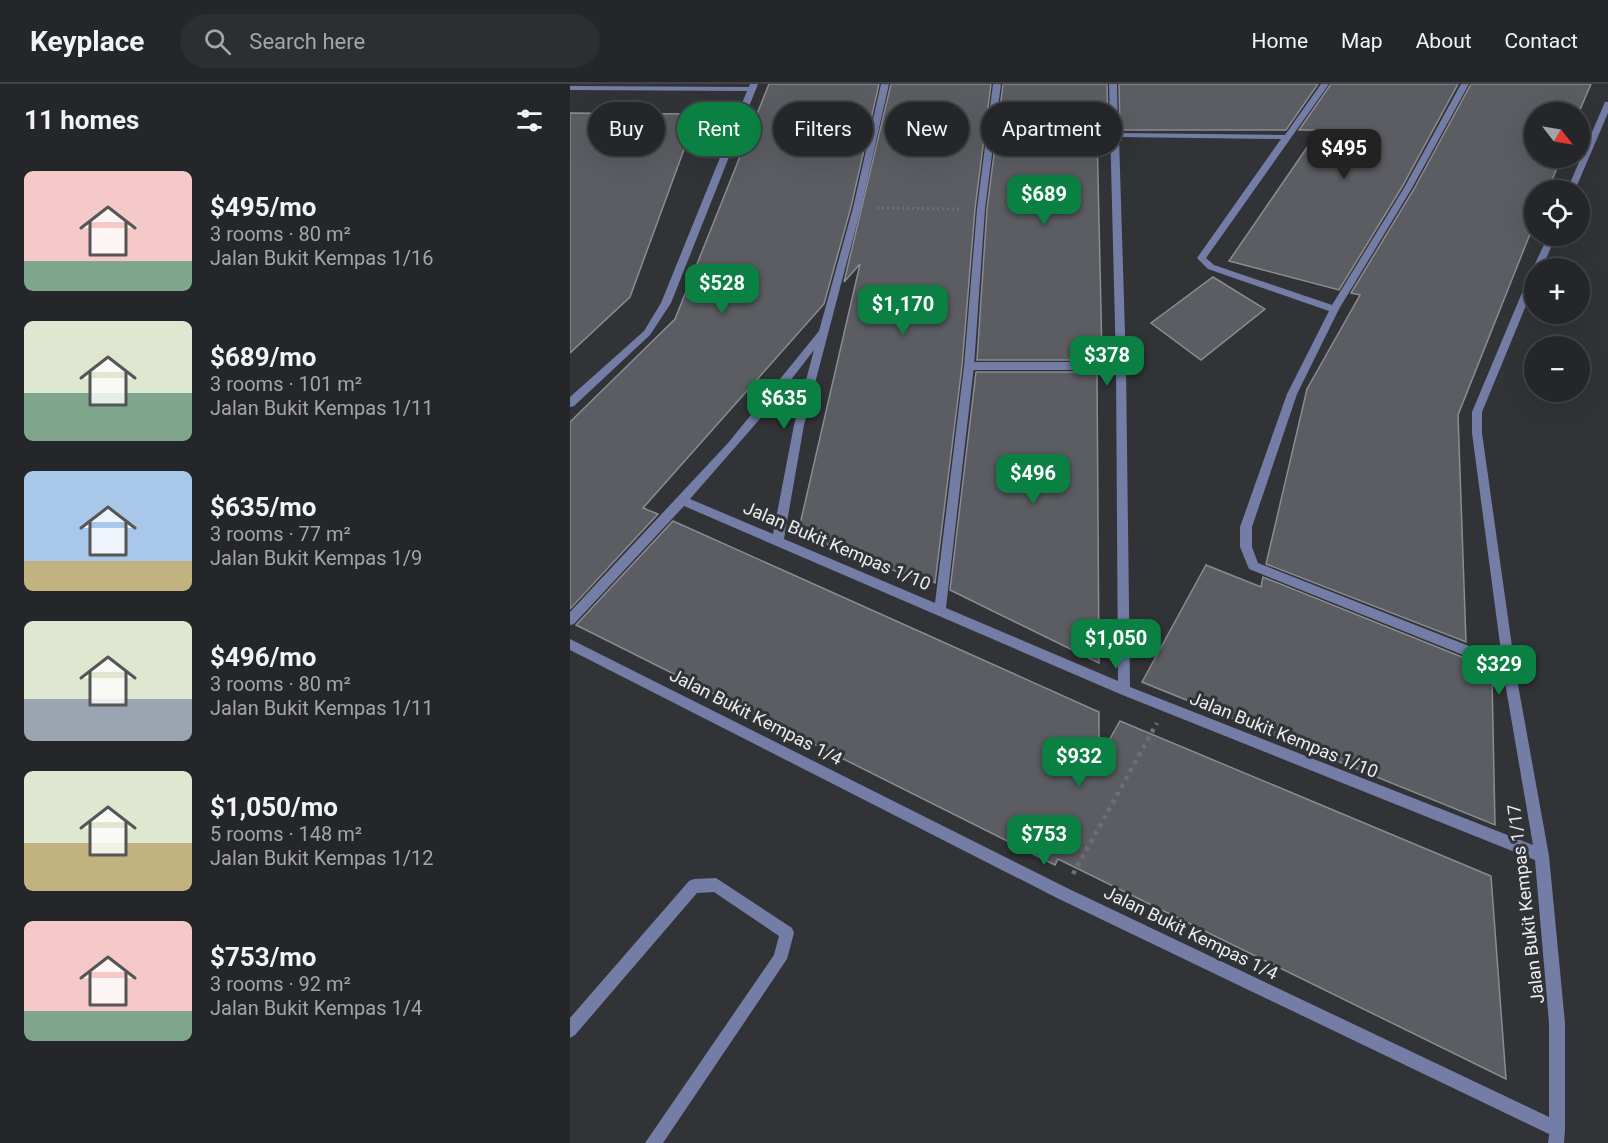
<!DOCTYPE html>
<html lang="en">
<head>
<meta charset="utf-8">
<style>
	:root { --surface:#252629; --page:#2d2e31; --text:#f1f3f6; --muted:#a3a5a8; --line:#424346; --accent:#0b8043 }
	body { margin:0; font-family:Roboto,sans-serif; background:var(--page); color:var(--text); height:100vh; display:flex; flex-direction:column; font-size:22px; white-space:nowrap }
	* { box-sizing:border-box; margin:0 }
	p { font-size:20px; color:var(--muted) }
	.icon { flex:none; width:33px; height:33px; fill:none; stroke:currentColor; stroke-width:2; stroke-linecap:round; stroke-linejoin:round }
	.map { position:relative; flex:1; overflow:hidden }
	.drawer { display:flex; flex-direction:column; background:var(--surface); width:570px }
	.drawer>* { flex:none }
	.top-card { position:absolute; left:18px; top:18px; width:570px; height:54px; display:flex; gap:12px }
	.needle { width:39px; rotate:121deg }
	.fabs { position:absolute; left:954px; top:18px; display:grid; gap:12px }
	.fabs a { display:grid; place-items:center; width:66px; height:66px; border-radius:50%; background:var(--surface); box-shadow:0 6px 24px #0002,0 0 0 2px var(--line); font-size:30px }
	.price { position:absolute; translate:-50% -51px; padding:0 14px; border-radius:12px; background:var(--accent); color:#fff; font-size:20px; line-height:39px; filter:drop-shadow(0 2px 3px #0008) }
	.price::after { content:''; position:absolute; left:50%; top:36px; width:18px; height:14px; margin-left:-9px; background:inherit; clip-path:polygon(0 0,100% 0,50% 100%) }
	.price.on { background:#222; color:#fff }
	ul { padding:0; list-style:none }
	li { display:flex; align-items:center; gap:18px; height:150px; padding:0 24px }
	li span { display:grid; place-items:center; flex:none; width:168px; height:120px; border-radius:9px; color:#555 }
	li>.icon { margin-inline-start:auto }
	span .icon { width:72px; height:72px; fill:#fffc; stroke-width:1 }
	li b { font-size:26px }
	h2 { display:flex; justify-content:space-between; align-items:center; height:72px; padding:0 24px; font-size:26px }
	.chip { padding:0 21px; border-radius:27px; background:var(--surface); box-shadow:0 6px 24px #0002,0 0 0 2px var(--line); font-size:21px; line-height:54px }
	.chip.on { background:var(--accent); color:#fff }
	header { display:flex; align-items:center; gap:36px; box-sizing:border-box; height:84px; padding:0 30px; background:var(--surface); border-bottom:2px solid var(--line) }
	header strong { font-size:28px }
	nav { display:flex; gap:33px; margin-inline-start:auto; font-size:21px }
	.search { width:420px; height:54px; background:var(--page); display:flex; align-items:center; gap:15px; box-sizing:border-box; padding:0 21px; border-radius:33px; color:var(--muted); font-size:22px }
	main { display:flex; flex:1; min-height:0 }
	.map>svg:first-child { display:block }
	.building { fill:#5c5d62; stroke:#8a8c91; stroke-width:1.5 }
	.lines { fill:none; stroke-linecap:round; stroke-linejoin:round }
	.path-far1 { stroke:#6d6f72; stroke-width:3; stroke-dasharray:2 3; stroke-linecap:butt }
	.path { stroke:#6d6f72; stroke-width:4.5; stroke-dasharray:4 5; stroke-linecap:butt }
	.lane { fill:#737da6; fill-rule:evenodd }
	.street { fill:#737da6; fill-rule:evenodd }
	.labels { text-anchor:middle; stroke-width:6; stroke-linejoin:round; paint-order:stroke }
	.street-label { font-size:18px; fill:#ebecef; stroke:#313337 }
</style>
</head>
<body>
<header>
<strong>Keyplace</strong>
<div class="search"><svg class="icon" aria-label="search" viewBox="0 0 24 24"><circle cx="10" cy="10" r="6"/><path d="M15 15l6 6"/></svg>Search here</div>
<nav><a>Home</a><a>Map</a><a>About</a><a>Contact</a></nav>
</header>
<main>
<section class="drawer">
<h2>11 homes<svg class="icon" aria-label="filters" viewBox="0 0 24 24"><path d="M4 7h16M4 17h16"/><circle cx="9" cy="7" r="2"/><circle cx="15" cy="17" r="2"/></svg></h2>
<ul>
<li><span style="background:linear-gradient(#f6c9c9 75%,#7fa58c 0)"><svg class="icon" aria-label="home" viewBox="0 0 24 24"><path d="M3 11l9-7 9 7M6 9v11h12V9"/></svg></span><div><b>$495/mo</b><p>3 rooms · 80 m²</p><p>Jalan Bukit Kempas 1/16</p></div></li>
<li><span style="background:linear-gradient(#dfe7d0 60%,#7fa58c 0)"><svg class="icon" aria-label="home" viewBox="0 0 24 24"><path d="M3 11l9-7 9 7M6 9v11h12V9"/></svg></span><div><b>$689/mo</b><p>3 rooms · 101 m²</p><p>Jalan Bukit Kempas 1/11</p></div></li>
<li><span style="background:linear-gradient(#a9c7e8 75%,#c2b280 0)"><svg class="icon" aria-label="home" viewBox="0 0 24 24"><path d="M3 11l9-7 9 7M6 9v11h12V9"/></svg></span><div><b>$635/mo</b><p>3 rooms · 77 m²</p><p>Jalan Bukit Kempas 1/9</p></div></li>
<li><span style="background:linear-gradient(#dfe7d0 65%,#9aa5b1 0)"><svg class="icon" aria-label="home" viewBox="0 0 24 24"><path d="M3 11l9-7 9 7M6 9v11h12V9"/></svg></span><div><b>$496/mo</b><p>3 rooms · 80 m²</p><p>Jalan Bukit Kempas 1/11</p></div></li>
<li><span style="background:linear-gradient(#dfe7d0 60%,#c2b280 0)"><svg class="icon" aria-label="home" viewBox="0 0 24 24"><path d="M3 11l9-7 9 7M6 9v11h12V9"/></svg></span><div><b>$1,050/mo</b><p>5 rooms · 148 m²</p><p>Jalan Bukit Kempas 1/12</p></div></li>
<li><span style="background:linear-gradient(#f6c9c9 75%,#7fa58c 0)"><svg class="icon" aria-label="home" viewBox="0 0 24 24"><path d="M3 11l9-7 9 7M6 9v11h12V9"/></svg></span><div><b>$753/mo</b><p>3 rooms · 92 m²</p><p>Jalan Bukit Kempas 1/4</p></div></li>
</ul>
</section>
<div class="map">
<svg width="1038" height="1059" viewBox="0 0 1038 1059">
	<rect width="100%" height="100%" fill="#313337"/>
	<path class="building" d="M199 0H309L281 123 254 220 73 424 88 430 0 525V338L105 235Z
		M321 0H421L405 125 392 282 365 499 356 495V499L228 449 290 180 274 198Z
		M433 0H537L538 46H527L532 272H526V276H407L417 125Z
		M549 0H748L716 46H550Z
		M761 0H888L832 103 769 206 659 177 749 46H729Z
		M901 0H1021L1009 28H964V74H991L978 106H964V140L888 331 896 558 696 480 737 305 790 211 781 209 844 105Z
		M0 29 127 30 60 213 0 269Z
		M643 193 695 225 631 276 581 239Z
		M406 288H527L529 579 380 506Z
		M103 437 529 628V674L550 637 921 792 936 995 488 775 485 781 6 541Z
		M636 481 691 503 693 493 897 575V583L922 593 925 741 572 598Z"/>
	<g class="lines">
		<path class="path-far1" d="M307 124 392 125"/>
		<path class="path" d="M503 790 587 639"/>
		<path class="lane" d="M399 278H551L556 282 551 286H399L394 282Z
			M146 794 222 844 224 849 217 875 93 1059H75L204 871 209 852 144 808 127 809 5 951 0 954V934L119 797 124 795Z
			M987 1037 993 1039 995 1045 994 1059H978L981 1039Z"/>
		<path class="street" d="M180 0H188L101 219 80 251 4 322 0 323V313L74 247 91 219 177 7 0 6V2L179 3Z
			M311 0H319L291 124 234 341 214 455 365 519 394 282 407 125 423 0H431L415 125 404 282 376 524 548 597 546 282 539 0H547L548 49 715 51 751 0H759L636 174 644 181 762 221 834 104 891 0H899L842 104 769 225 727 310 682 443V463L688 479 932 575 902 349V328L959 192 964 189V202L912 328V349L945 584 979 772 995 939V1045L993 1051 987 1053 981 1051 487 814 0 566V555L497 804 979 1033V939L965 776 550 610 114 422 4 540 0 541V528L158 359 249 247 283 124ZM549 53 711 55 627 174 638 185 759 227 717 310 670 443V463L679 485 933 587 963 761 560 603 556 282ZM244 266 224 341 203 450 120 415 196 328Z
			M1035 18H1038V29L1005 106H997Z
			M978 152H986L972 184 964 186 963 184Z"/>
	</g>
	<g class="labels">
		<g class="street-label">
			<text transform="translate(267 462) rotate(23)" y="6">Jalan Bukit Kempas 1/10</text>
			<text transform="translate(186 633) rotate(27)" y="6">Jalan Bukit Kempas 1/4</text>
			<text transform="translate(714 651) rotate(22)" y="6">Jalan Bukit Kempas 1/10</text>
			<text transform="translate(956 820) rotate(-97)" y="6">Jalan Bukit Kempas 1/17</text>
			<text transform="translate(621 849) rotate(26)" y="6">Jalan Bukit Kempas 1/4</text>
		</g>
	</g>
</svg>
<div class="fabs">
<a><svg class="needle" viewBox="-14 -14 28 28"><path d="M0-13l5 13h-10z" fill="#e53935"/><path d="M0 13l5-13h-10z" fill="#a3a5a8"/></svg></a>
<a><svg class="icon" aria-label="locate" viewBox="0 0 24 24"><circle cx="12" cy="12" r="6"/><path d="M12 2v4M12 18v4M2 12h4M18 12h4"/></svg></a>
<a>+</a>
<a>−</a>
</div>
<b class="price on" style="left:774px;top:96px">$495</b>
<b class="price" style="left:474px;top:142px">$689</b>
<b class="price" style="left:152px;top:231px">$528</b>
<b class="price" style="left:333px;top:252px">$1,170</b>
<b class="price" style="left:537px;top:303px">$378</b>
<b class="price" style="left:214px;top:346px">$635</b>
<b class="price" style="left:463px;top:421px">$496</b>
<b class="price" style="left:546px;top:586px">$1,050</b>
<b class="price" style="left:929px;top:612px">$329</b>
<b class="price" style="left:509px;top:704px">$932</b>
<b class="price" style="left:474px;top:782px">$753</b>
<div class="top-card">
<a class="chip">Buy</a>
<a class="chip on">Rent</a>
<a class="chip">Filters</a>
<a class="chip">New</a>
<a class="chip">Apartment</a>
</div>
</div>
</main>
</body>
</html>
